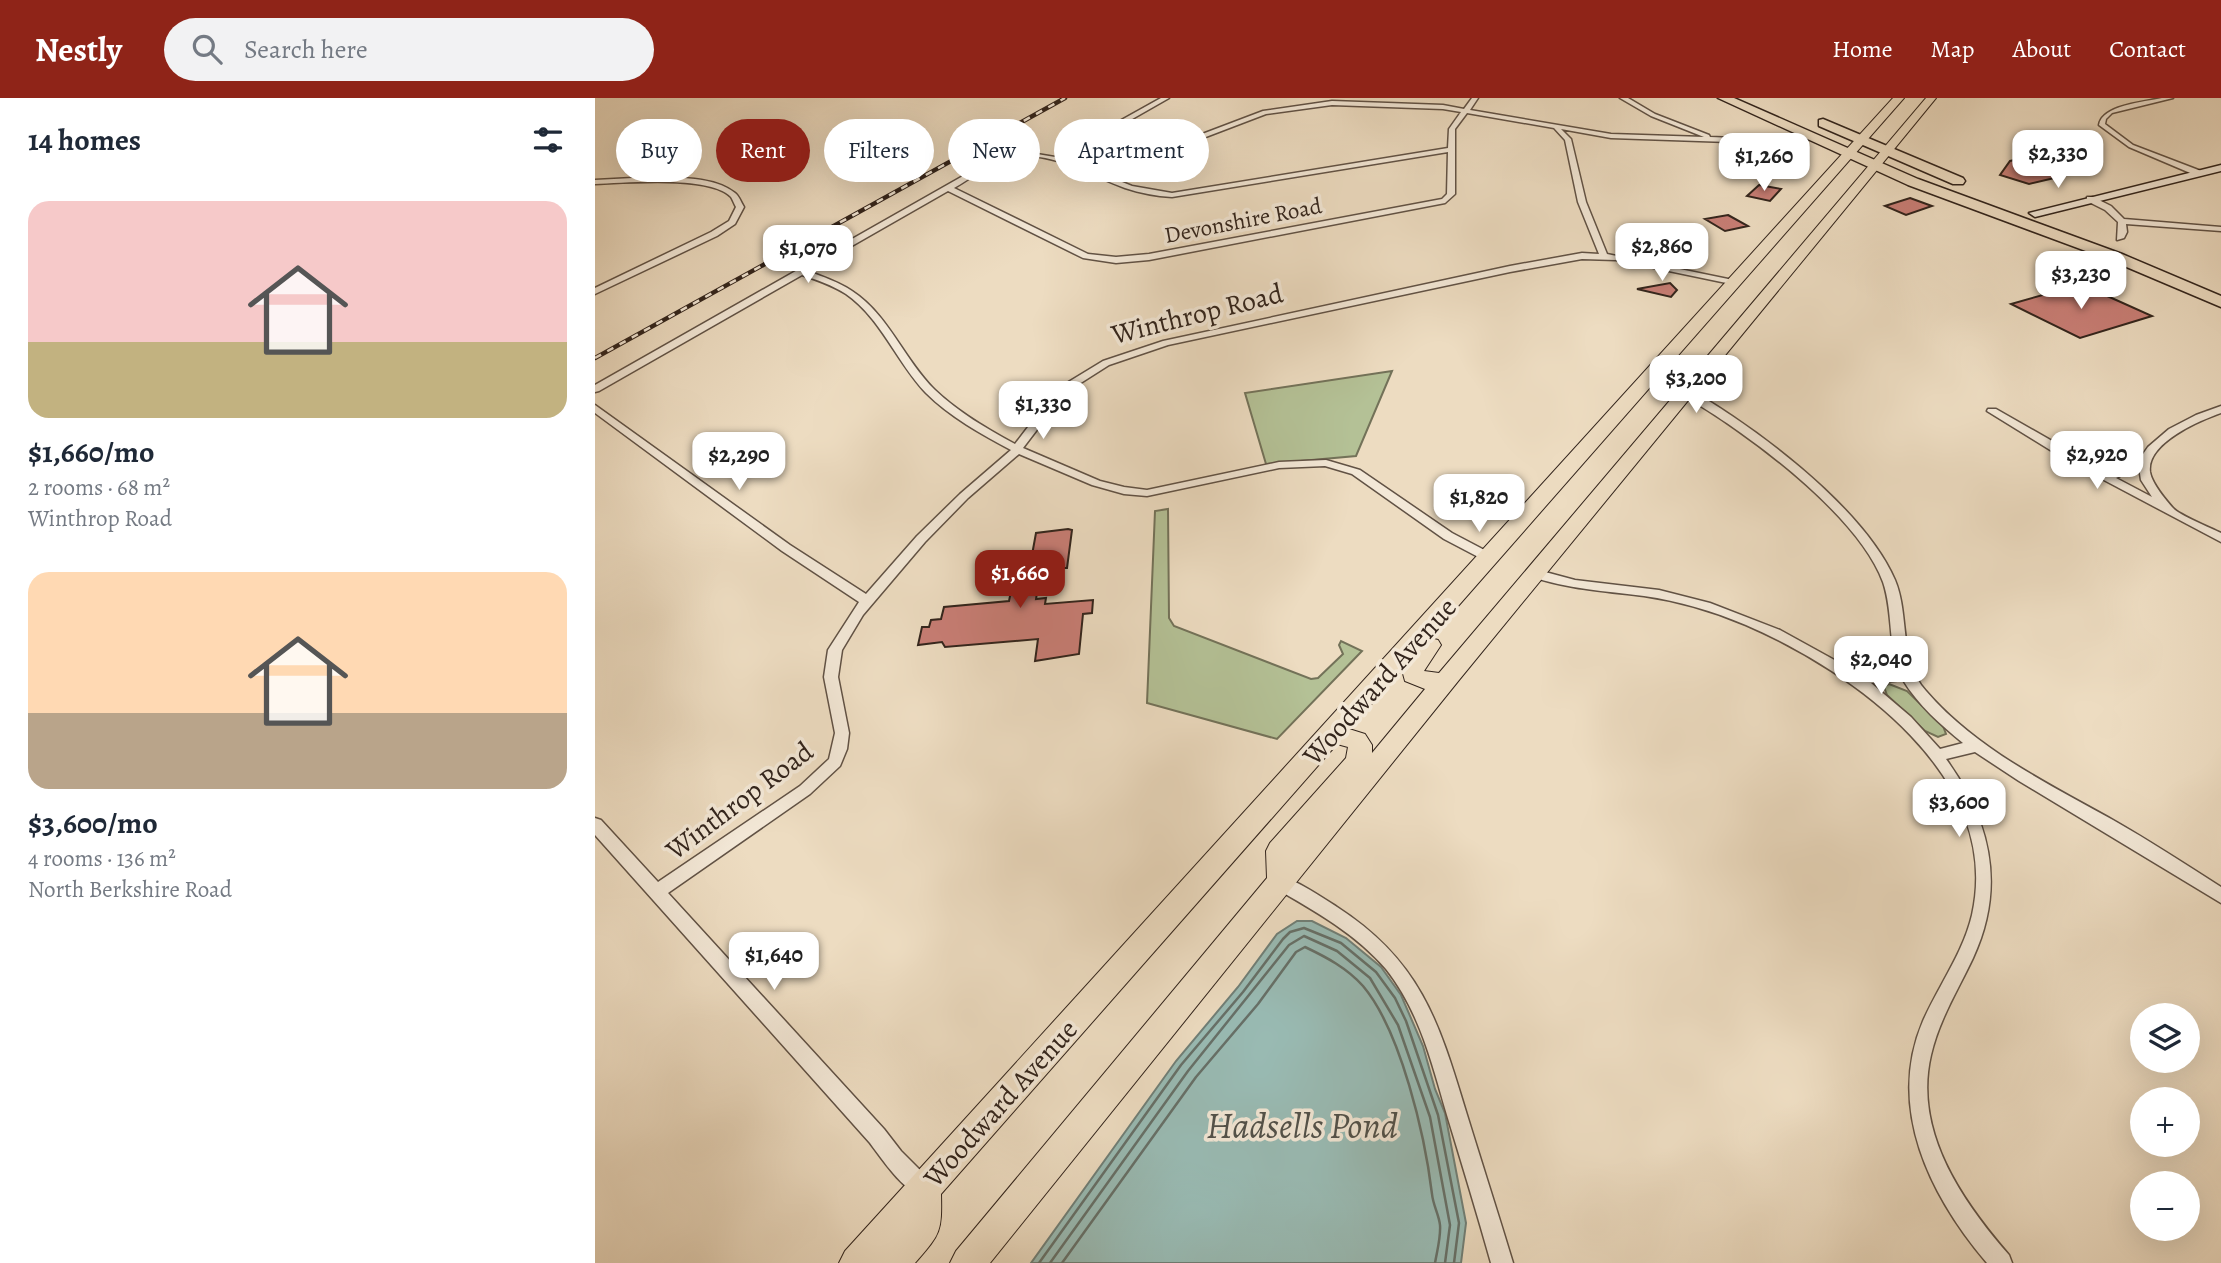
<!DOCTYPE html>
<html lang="en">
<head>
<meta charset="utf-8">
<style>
	:root { --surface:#fff; --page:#f2f2f3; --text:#1f2937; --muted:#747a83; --accent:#8f2418 }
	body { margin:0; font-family:Alegreya,serif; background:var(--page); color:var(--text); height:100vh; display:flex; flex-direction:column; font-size:26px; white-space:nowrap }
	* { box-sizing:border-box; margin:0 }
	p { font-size:23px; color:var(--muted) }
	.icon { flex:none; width:38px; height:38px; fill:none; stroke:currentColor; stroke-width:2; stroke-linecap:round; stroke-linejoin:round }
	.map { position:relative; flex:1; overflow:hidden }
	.panel { display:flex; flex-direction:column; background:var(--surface); width:595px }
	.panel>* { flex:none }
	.guide { position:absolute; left:21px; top:21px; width:665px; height:63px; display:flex; gap:14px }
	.buttons { position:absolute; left:1535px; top:905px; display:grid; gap:14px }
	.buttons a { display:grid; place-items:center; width:70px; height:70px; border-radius:50%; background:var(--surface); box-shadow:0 7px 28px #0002; font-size:35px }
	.price { position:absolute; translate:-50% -60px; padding:0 16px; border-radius:14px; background:#fff; color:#222; font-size:23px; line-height:46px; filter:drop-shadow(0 2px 4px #0008) }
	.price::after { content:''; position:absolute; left:50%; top:42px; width:21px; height:16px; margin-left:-10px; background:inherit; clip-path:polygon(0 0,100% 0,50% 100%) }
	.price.current { background:var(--accent); color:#fff }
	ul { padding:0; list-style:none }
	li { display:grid; align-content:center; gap:14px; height:371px; padding:0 28px }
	li span { display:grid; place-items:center; height:217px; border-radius:21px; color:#555 }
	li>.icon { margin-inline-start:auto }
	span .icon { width:126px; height:126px; fill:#fffc; stroke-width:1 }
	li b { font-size:30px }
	h2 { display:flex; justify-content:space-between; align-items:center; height:84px; padding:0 28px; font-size:30px }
	.chip { padding:0 24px; border-radius:32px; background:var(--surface); box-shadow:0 7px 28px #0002; font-size:24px; line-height:63px }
	.chip.current { background:var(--accent); color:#fff }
	header { display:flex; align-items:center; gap:42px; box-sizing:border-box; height:98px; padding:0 35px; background:var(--accent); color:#fff }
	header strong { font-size:33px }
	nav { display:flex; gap:38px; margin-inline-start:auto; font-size:24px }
	.search { width:490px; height:63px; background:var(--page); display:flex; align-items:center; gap:18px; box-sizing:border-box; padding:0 24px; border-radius:38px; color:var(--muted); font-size:26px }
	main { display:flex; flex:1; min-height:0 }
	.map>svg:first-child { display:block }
	.green { fill:#b4c196; stroke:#737259; stroke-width:2 }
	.water { fill:#99bbb4; stroke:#707f77; stroke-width:2 }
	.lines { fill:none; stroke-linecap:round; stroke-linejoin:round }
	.shore { stroke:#667068; stroke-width:2.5 }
	.building { fill:#c97e76; stroke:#32241c; stroke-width:2 }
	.street-casing { stroke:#615245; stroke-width:3 }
	.secondary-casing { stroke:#32241c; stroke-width:3 }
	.primary-casing { stroke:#32241c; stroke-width:2 }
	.highway-casing { stroke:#32241c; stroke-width:3 }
	.street { fill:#f3e8d7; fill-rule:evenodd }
	.secondary { fill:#f3e8d7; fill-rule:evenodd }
	.primary { fill:#eddcc1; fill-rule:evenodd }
	.highway { fill:#eddcc1; fill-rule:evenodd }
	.rail-casing { stroke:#32241c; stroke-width:4.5 }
	.rail { stroke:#f3e8d7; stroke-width:2.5; stroke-dasharray:7; stroke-linecap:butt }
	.labels { text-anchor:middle; stroke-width:7; stroke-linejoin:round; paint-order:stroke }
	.far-street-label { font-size:23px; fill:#32241c; stroke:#f3e8d7 }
	.street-label { font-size:28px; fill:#32241c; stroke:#f3e8d7 }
	.near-water-label { font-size:37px; font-style:italic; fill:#51514a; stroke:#f3e8d7 }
</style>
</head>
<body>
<header>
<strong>Nestly</strong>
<div class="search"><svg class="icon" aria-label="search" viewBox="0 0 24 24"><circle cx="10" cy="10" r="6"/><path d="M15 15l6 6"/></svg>Search here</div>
<nav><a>Home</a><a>Map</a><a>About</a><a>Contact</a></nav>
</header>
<main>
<section class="panel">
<h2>14 homes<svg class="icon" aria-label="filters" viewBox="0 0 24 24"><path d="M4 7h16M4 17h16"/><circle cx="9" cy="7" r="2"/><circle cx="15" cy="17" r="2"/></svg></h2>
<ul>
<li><span style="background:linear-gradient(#f6c9c9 65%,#c2b280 0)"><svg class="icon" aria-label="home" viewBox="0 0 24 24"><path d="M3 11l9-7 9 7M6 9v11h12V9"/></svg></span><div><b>$1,660/mo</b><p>2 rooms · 68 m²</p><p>Winthrop Road</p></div></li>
<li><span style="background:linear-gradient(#ffd9b3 65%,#b9a48a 0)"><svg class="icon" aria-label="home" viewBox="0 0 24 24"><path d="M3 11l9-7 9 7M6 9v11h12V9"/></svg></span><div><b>$3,600/mo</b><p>4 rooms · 136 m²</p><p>North Berkshire Road</p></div></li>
</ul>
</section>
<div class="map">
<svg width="1626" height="1165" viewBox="0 0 1626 1165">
	<rect width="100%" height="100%" fill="#eddcc1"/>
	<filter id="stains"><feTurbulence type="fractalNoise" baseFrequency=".00286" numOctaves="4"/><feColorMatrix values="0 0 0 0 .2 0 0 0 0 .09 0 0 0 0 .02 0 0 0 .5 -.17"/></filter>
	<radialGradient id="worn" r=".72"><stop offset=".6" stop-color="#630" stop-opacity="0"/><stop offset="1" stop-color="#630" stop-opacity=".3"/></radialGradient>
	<path class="green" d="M797 273 761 358 671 366 650 295Z
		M573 411 574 520 579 528 716 581 723 580 748 556 744 547 746 543 767 553 682 641 552 605 560 413Z
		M1294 586 1312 593 1348 628 1351 636 1343 639 1330 633 1292 597 1289 589Z"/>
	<path class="water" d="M702 823H717L751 840 786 869 806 897 828 948 840 991 850 1015 871 1125 866 1165H436L581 963 643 889 682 836Z"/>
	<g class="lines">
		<path class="shore" d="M444 1165 586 967 648 894 688 841 695 834 709 830 746 845 781 874 800 900 811 923 843 1017 864 1125 859 1165
			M455 1165 593 973 694 847 709 838 742 853 775 880 803 927 835 1019 855 1127 850 1165
			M467 1165 601 979 663 906 701 854 710 849C731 859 752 870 768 888 806 933 830 1038 837 1096 838 1107 844 1117 845 1127 846 1139 842 1153 840 1165"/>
	</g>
	<path class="building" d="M1424 61 1468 78 1434 86 1405 77 1415 63Z
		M1164 87 1186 91 1175 103 1152 98Z
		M1315 100 1337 108 1311 117 1290 108Z
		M1133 117 1153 128 1130 133 1110 121Z
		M1075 185 1082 192 1076 199 1042 191Z
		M1487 186 1510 197 1557 218 1485 240 1416 206Z
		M473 431 477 432 472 470H468L467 475 445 477 441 501 451 500 450 506 498 502 497 515 488 516 484 556 440 563 443 541 350 549 347 544 323 547 327 529H334L336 522 346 521 349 509 414 503 419 479 429 478 433 457H437L441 435Z"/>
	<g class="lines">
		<defs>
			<path id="street" d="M566 0H574L467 61 475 63 573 49 668 13 737 3 848 7 869 11 877 0H883L875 12 1016 36 1109 39 1056 18 1025 0H1033L1060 16 1114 37 1115 39 1193 42 1196 44 1193 46 1016 40 966 31 976 41 991 104 1012 156 1138 182 1142 185 1141 187 1021 162 987 161 915 174 573 247 514 267 470 295 428 350 505 383 529 389 552 392 684 364 731 362 765 372 857 435 897 456 899 459 897 462H889L849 441 757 376 730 368 684 370 552 398 529 396 497 387 424 356 373 400 330 444 268 517 247 552 243 579 254 635 252 651 245 668 215 696 73 795 289 1031 306 1053 336 1083 339 1090 336 1097 329 1100C307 1091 289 1064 275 1045L0 737V720L6 722 63 784 205 688 234 661 240 635 229 579 233 552 264 504 187 453 0 315V307L195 447 271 496 322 438 365 396 416 352C386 336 355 319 331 295 302 265 286 220 251 196 237 187 222 182 207 177L4 293 0 294V287L405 57 430 54 460 59ZM737 7 848 11 866 14 854 31 853 50 577 95 537 88 482 66 574 53 671 16ZM872 15 959 30 970 42 983 104 1004 156 987 155 915 168 568 243 508 263 462 291 420 346C392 331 363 314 340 292 309 262 294 217 257 193 244 184 228 179 213 173L353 93 488 160 521 165 554 162 850 105 860 96V31ZM853 54 852 96 847 101 554 156 521 159 493 156 359 90C375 81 393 66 411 61 451 49 493 77 530 90 545 95 561 98 577 99Z
				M1567 0H1578L1517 15 1511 21 1510 26 1538 47 1606 73V77H1600L1534 49 1504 27C1507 7 1549 4 1567 0Z
				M57 79C82 80 119 78 140 95 144 98 146 104 149 109L140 126 122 138 0 196V190L116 134 134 123 141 109C139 106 138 102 136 99 115 77 29 85 0 86V82Z
				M1492 99H1498L1516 108 1529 121 1626 129V133L1531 126 1532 134 1529 140 1522 142 1523 124 1510 112 1492 103Z
				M1091 292C1107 297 1123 309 1137 318 1192 355 1273 420 1300 482 1315 518 1303 562 1331 593 1381 651 1452 685 1518 722 1555 743 1590 766 1626 789V805L1424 683 1380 654 1351 661C1396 723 1411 789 1378 860 1363 892 1344 922 1336 957 1318 1033 1367 1103 1414 1157L1417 1165H1392C1335 1098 1291 1010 1328 923 1344 887 1368 855 1377 817 1408 679 1259 574 1151 527 1118 513 1084 503 1049 498 1010 493 972 491 935 478L933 475 939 471 980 482 1064 492 1115 505 1185 532 1263 575 1304 573C1293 545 1298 513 1288 484 1263 416 1149 332 1087 297L1086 295ZM1308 582C1323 607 1346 627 1368 645L1345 651 1316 619 1276 585Z
				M1626 308V315C1604 323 1551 345 1555 374 1557 386 1571 402 1578 410 1584 417 1616 430 1626 435V444L1473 363 1392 313 1393 311H1401L1513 375 1546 359 1553 349 1574 331 1601 317ZM1544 369 1546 382 1557 399 1521 380Z
				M686 778C706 785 725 798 742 809 827 864 844 925 872 1017 887 1066 903 1115 918 1165H896C882 1115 867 1066 852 1017 837 966 825 914 791 871 761 836 720 813 680 790L678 785 680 780Z"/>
			<path id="secondary" d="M1626 67V73L1440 119 1434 115Z"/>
			<path id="primary" d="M1298 0H1309L835 540 843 542 846 547 829 573 844 575 1331 0H1341L864 582 395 1165H355L361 1153 672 780 671 753 675 745 751 660 753 649 742 646 346 1096C347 1135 345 1136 320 1165H244L250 1153ZM807 572 810 583 830 591 777 655V647L770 636 754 631Z"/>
			<path id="highway" d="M1123 0H1139L1323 81 1527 156 1626 198V209L1515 162 1313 87Z
				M1228 21 1368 80 1370 83 1368 86H1358L1224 28V22Z"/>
		</defs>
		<use href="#street" class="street-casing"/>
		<use href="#secondary" class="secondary-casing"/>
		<use href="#primary" class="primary-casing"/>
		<use href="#highway" class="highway-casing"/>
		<use href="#street" class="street"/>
		<use href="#secondary" class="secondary"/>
		<use href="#primary" class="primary"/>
		<use href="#highway" class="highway"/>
		<defs>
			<path id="rail" d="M0 260 470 0"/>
		</defs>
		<use href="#rail" class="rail-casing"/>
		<use href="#rail" class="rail"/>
	</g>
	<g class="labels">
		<g class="far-street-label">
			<text transform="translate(648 122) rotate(-11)" y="8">Devonshire Road</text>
		</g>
		<g class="street-label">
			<text transform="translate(602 215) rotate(-14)" y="10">Winthrop Road</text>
			<text transform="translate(784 583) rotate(-48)" y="10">Woodward Avenue</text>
			<text transform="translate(144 702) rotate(-37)" y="10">Winthrop Road</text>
			<text transform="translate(405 1005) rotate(-48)" y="10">Woodward Avenue</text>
		</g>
		<g class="near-water-label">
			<text x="707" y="1040">Hadsells Pond</text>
		</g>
	</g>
	<rect width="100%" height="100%" filter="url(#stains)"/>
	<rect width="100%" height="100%" fill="url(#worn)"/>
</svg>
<div class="buttons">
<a><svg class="icon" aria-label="layers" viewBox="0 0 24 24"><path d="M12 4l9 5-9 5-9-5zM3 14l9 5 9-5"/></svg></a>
<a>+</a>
<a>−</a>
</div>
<b class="price" style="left:1463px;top:92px">$2,330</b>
<b class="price" style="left:1169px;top:95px">$1,260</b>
<b class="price" style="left:1067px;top:185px">$2,860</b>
<b class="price" style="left:213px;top:187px">$1,070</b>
<b class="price" style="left:1486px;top:213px">$3,230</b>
<b class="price" style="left:1101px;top:317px">$3,200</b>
<b class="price" style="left:448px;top:343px">$1,330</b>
<b class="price" style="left:1502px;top:393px">$2,920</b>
<b class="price" style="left:144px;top:394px">$2,290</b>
<b class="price" style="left:884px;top:436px">$1,820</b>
<b class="price current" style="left:425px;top:512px">$1,660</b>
<b class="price" style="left:1286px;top:598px">$2,040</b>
<b class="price" style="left:1364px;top:741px">$3,600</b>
<b class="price" style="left:179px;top:894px">$1,640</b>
<div class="guide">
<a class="chip">Buy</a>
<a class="chip current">Rent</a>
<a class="chip">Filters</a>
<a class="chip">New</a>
<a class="chip">Apartment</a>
</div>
</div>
</main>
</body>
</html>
